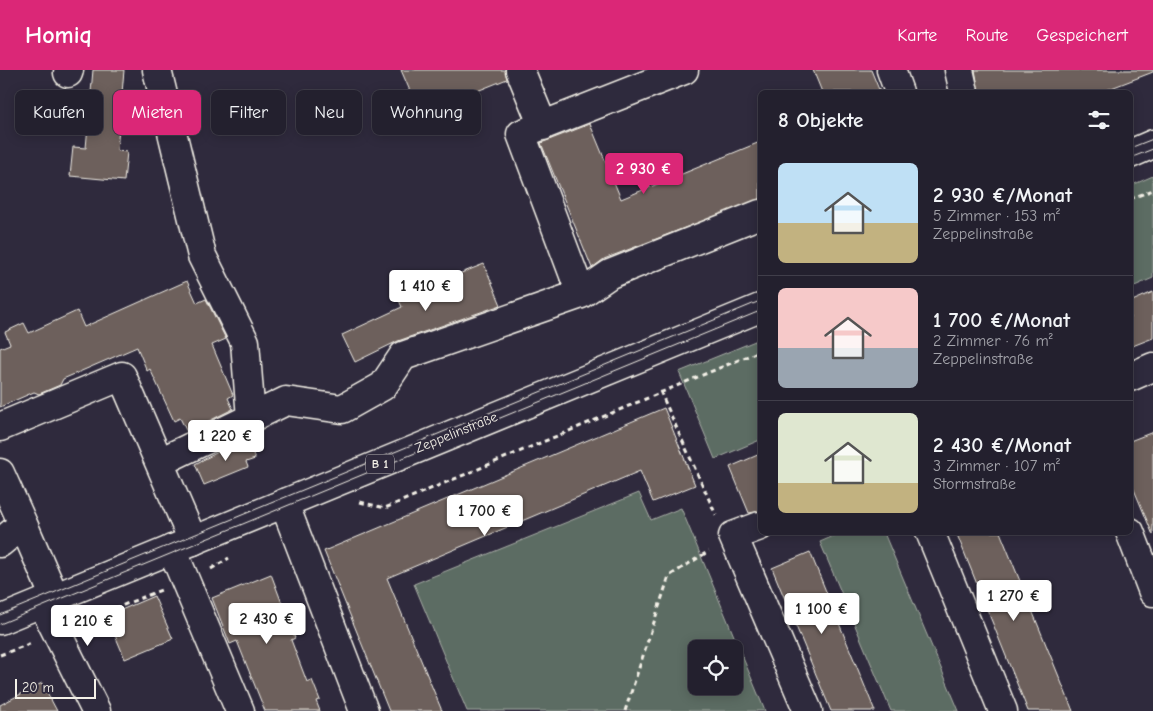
<!DOCTYPE html>
<html lang="de">
<head>
<meta charset="utf-8">
<style>
	:root { --surface:#23202e; --page:#2f2d3a; --text:#f1f3f6; --muted:#a3a3aa; --line:#403e4a; --accent:#db2777 }
	body { margin:0; font-family:"Comic Neue",sans-serif; background:var(--page); color:var(--text); height:100vh; display:flex; flex-direction:column; font-size:19px; white-space:nowrap }
	* { box-sizing:border-box; margin:0 }
	p { font-size:16px; color:var(--muted) }
	.icon { flex:none; width:28px; height:28px; fill:none; stroke:currentColor; stroke-width:2; stroke-linecap:round; stroke-linejoin:round }
	.map { position:relative; flex:1; overflow:hidden }
	.drawer { position:absolute; left:758px; top:20px; width:375px; height:445px; display:flex; flex-direction:column; background:var(--surface); border-radius:8px; box-shadow:0 2px 12px #0003,0 0 0 1px var(--line) }
	.drawer>* { flex:none }
	.hud { position:absolute; left:15px; top:20px; width:475px; height:45px; display:flex; gap:10px }
	.fabs { position:absolute; left:688px; top:570px; display:grid; gap:10px }
	.fabs a { display:grid; place-items:center; width:55px; height:55px; border-radius:8px; background:var(--surface); box-shadow:0 2px 12px #0003,0 0 0 1px var(--line); font-size:25px }
	.scale { position:absolute; left:15px; bottom:12px; width:81px; box-sizing:border-box; padding-left:5px; border:2px solid #f4f1e8; border-top:0; font-size:14px; line-height:18px; white-space:nowrap; color:#f4f1e8; -webkit-text-stroke:4px #2f2a3d; paint-order:stroke }
	.price { position:absolute; translate:-50% -42px; padding:0 11px; border-radius:5px; background:#fff; color:#222; font-size:16px; line-height:32px; filter:drop-shadow(0 1px 2px #0008) }
	.price::after { content:''; position:absolute; left:50%; top:30px; width:15px; height:11px; margin-left:-8px; background:inherit; clip-path:polygon(0 0,100% 0,50% 100%) }
	.price.on { background:var(--accent); color:#fff }
	ul { padding:0; list-style:none }
	li { display:flex; align-items:center; gap:15px; height:125px; padding:0 20px }
	li+li { border-top:1px solid var(--line) }
	li span { display:grid; place-items:center; flex:none; width:140px; height:100px; border-radius:8px; color:#555 }
	li>.icon { margin-inline-start:auto }
	span .icon { width:60px; height:60px; fill:#fffc; stroke-width:1 }
	li b { font-size:21px }
	h2 { display:flex; justify-content:space-between; align-items:center; height:60px; padding:0 20px; font-size:21px }
	.chip { padding:0 18px; border-radius:8px; background:var(--surface); box-shadow:0 2px 12px #0003,0 0 0 1px var(--line); font-size:18px; line-height:45px }
	.chip.on { background:var(--accent); color:#fff }
	header { display:flex; align-items:center; gap:30px; box-sizing:border-box; height:70px; padding:0 25px; background:var(--accent); color:#fff }
	header strong { font-size:24px }
	nav { display:flex; gap:28px; margin-inline-start:auto; font-size:18px }
	.map>svg:first-child { display:block }
	.green { fill:#5c6c63; stroke:#a8aea6; fill-rule:evenodd }
	.building { fill:#6d605c; stroke:#f4f1e8 }
	.lines { fill:none; stroke-linecap:round; stroke-linejoin:round }
	.minor-casing { stroke:#f4f1e8; stroke-width:31 }
	.major-casing { stroke:#f4f1e8; stroke-width:31 }
	.path { stroke:#f4f1e8; stroke-width:3; stroke-dasharray:5 4; stroke-linecap:butt }
	.minor { stroke:#2f2a3d; stroke-width:28 }
	.major { stroke:#2f2a3d; stroke-width:28 }
	.tram { stroke:#f4f1e8; stroke-width:1 }
	.labels { text-anchor:middle; stroke-width:4; stroke-linejoin:round; paint-order:stroke }
	.shield { fill:#2f2a3d; stroke:#b9b5b5; stroke-width:1 }
	.shield-label { font-size:12px; font-weight:bold; fill:#f4f1e8 }
	.street-label { font-size:14px; fill:#f4f1e8; stroke:#2f2a3d }
</style>
</head>
<body>
<header>
<strong>Homiq</strong>
<nav><a>Karte</a><a>Route</a><a>Gespeichert</a></nav>
</header>
<div class="map">
<svg width="1153" height="641" viewBox="0 0 1153 641">
	<rect width="100%" height="100%" fill="#2f2a3d"/>
	<filter id="ink" filterUnits="userSpaceOnUse"><feTurbulence type="fractalNoise" baseFrequency=".02" numOctaves="2"/><feDisplacementMap in="SourceGraphic" scale="10" xChannelSelector="R" yChannelSelector="G"/><feConvolveMatrix kernelMatrix="1 2 1 2 8 2 1 2 1" color-interpolation-filters="sRGB"/></filter>
	<g filter="url(#ink)">
		<path class="green" d="M1153 106V208L1130 218V116Z
			M760 269V370L715 389 679 302Z
			M639 423 651 450 681 438 765 641H467L414 514ZM696 579H734V616H696Z
			M843 462 884 463 959 641H891L820 472Z"/>
		<path class="building" d="M93 0H124L117 81 127 82 124 111 70 106 73 77 86 78Z
			M401 0H505L507 9 420 44Z
			M813 0H871L880 22H822Z
			M975 0H1153V2L1101 22H979Z
			M590 54 621 129 760 72V129L604 189 592 198 541 73Z
			M484 194 501 235 398 271 355 292 342 265 402 237 398 228Z
			M187 211 197 233 206 229 226 269 212 275 233 325 228 328 233 339 187 362 180 348 174 351 150 299 147 301 137 277 63 309 60 315 39 324 34 322 0 337V278L10 274 5 262 24 253 29 263 77 241 84 257Z
			M1153 222V268L1130 277V232Z
			M664 338 695 415 653 432 640 401 387 508 442 641H389L324 481Z
			M1153 362V465L1130 410V371Z
			M247 367 255 389 246 392 248 397 204 415 195 394Z
			M760 384V441L749 443 730 397Z
			M956 462H1000L1073 641H1028Z
			M810 482 836 546 875 641H831L798 561 772 498Z
			M271 504 295 568 291 570 307 612 312 610 320 630 316 631 320 641H265L237 571 230 574 212 528Z
			M154 526 173 569 125 589 107 546Z
			M42 613 57 641H0V635Z"/>
		<g class="lines">
			<defs>
				<path id="minor" d="M157 0 202 186 245 272 251 348
					M520 0 543 56
					M891 0 899 22
					M959 0 964 22
					M68 3 69 0
					M581 224 521 64 684 0
					M1130 307 1153 297
					M0 357 122 306 193 471
					M160 392 286 331 342 339 383 316 403 286 581 224 610 204 760 144
					M0 403 23 454
					M284 433 364 641
					M760 456 733 466 808 641
					M930 462 1003 641
					M1130 462 1153 522
					M0 473 23 454 55 528
					M172 479 240 641
					M42 533 96 641"/>
				<path id="major" d="M1130 84 1153 74
					M0 550 760 238"/>
			</defs>
			<use href="#minor" class="minor-casing"/>
			<use href="#major" class="major-casing"/>
			<path class="path" d="M1130 129 1153 120
				M660 321 716 445
				M360 432 385 438 760 281
				M211 499 229 488
				M81 552 161 520
				M0 585 32 573
				M625 641 669 506 709 481"/>
			<use href="#minor" class="minor"/>
			<use href="#major" class="major"/>
			<path class="tram" d="M1130 78 1153 69
				M1130 88 1153 79
				M0 545 760 231
				M0 554 760 241"/>
		</g>
	</g>
	<g class="labels">
		<rect class="shield" x="366" y="384.5" width="28" height="19" rx="4"/>
		<g class="shield-label">
			<text x="380" y="398">B 1</text>
		</g>
		<g class="street-label">
			<text transform="translate(456 362) rotate(-22)" y="5">Zeppelinstraße</text>
		</g>
	</g>
</svg>
<div class="fabs">
<a><svg class="icon" aria-label="locate" viewBox="0 0 24 24"><circle cx="12" cy="12" r="6"/><path d="M12 2v4M12 18v4M2 12h4M18 12h4"/></svg></a>
</div>
<div class="scale">20 m</div>
<b class="price on" style="left:644px;top:125px">2 930 €</b>
<b class="price" style="left:426px;top:242px">1 410 €</b>
<b class="price" style="left:226px;top:392px">1 220 €</b>
<b class="price" style="left:485px;top:467px">1 700 €</b>
<b class="price" style="left:1014px;top:552px">1 270 €</b>
<b class="price" style="left:822px;top:565px">1 100 €</b>
<b class="price" style="left:267px;top:575px">2 430 €</b>
<b class="price" style="left:88px;top:577px">1 210 €</b>
<div class="hud">
<a class="chip">Kaufen</a>
<a class="chip on">Mieten</a>
<a class="chip">Filter</a>
<a class="chip">Neu</a>
<a class="chip">Wohnung</a>
</div>
<section class="drawer">
<h2>8 Objekte<svg class="icon" aria-label="filters" viewBox="0 0 24 24"><path d="M4 7h16M4 17h16"/><circle cx="9" cy="7" r="2"/><circle cx="15" cy="17" r="2"/></svg></h2>
<ul>
<li><span style="background:linear-gradient(#bfe0f5 60%,#c2b280 0)"><svg class="icon" aria-label="home" viewBox="0 0 24 24"><path d="M3 11l9-7 9 7M6 9v11h12V9"/></svg></span><div><b>2 930 €/Monat</b><p>5 Zimmer · 153 m²</p><p>Zeppelinstraße</p></div></li>
<li><span style="background:linear-gradient(#f6c9c9 60%,#9aa5b1 0)"><svg class="icon" aria-label="home" viewBox="0 0 24 24"><path d="M3 11l9-7 9 7M6 9v11h12V9"/></svg></span><div><b>1 700 €/Monat</b><p>2 Zimmer · 76 m²</p><p>Zeppelinstraße</p></div></li>
<li><span style="background:linear-gradient(#dfe7d0 70%,#c2b280 0)"><svg class="icon" aria-label="home" viewBox="0 0 24 24"><path d="M3 11l9-7 9 7M6 9v11h12V9"/></svg></span><div><b>2 430 €/Monat</b><p>3 Zimmer · 107 m²</p><p>Stormstraße</p></div></li>
</ul>
</section>
</div>
</body>
</html>
